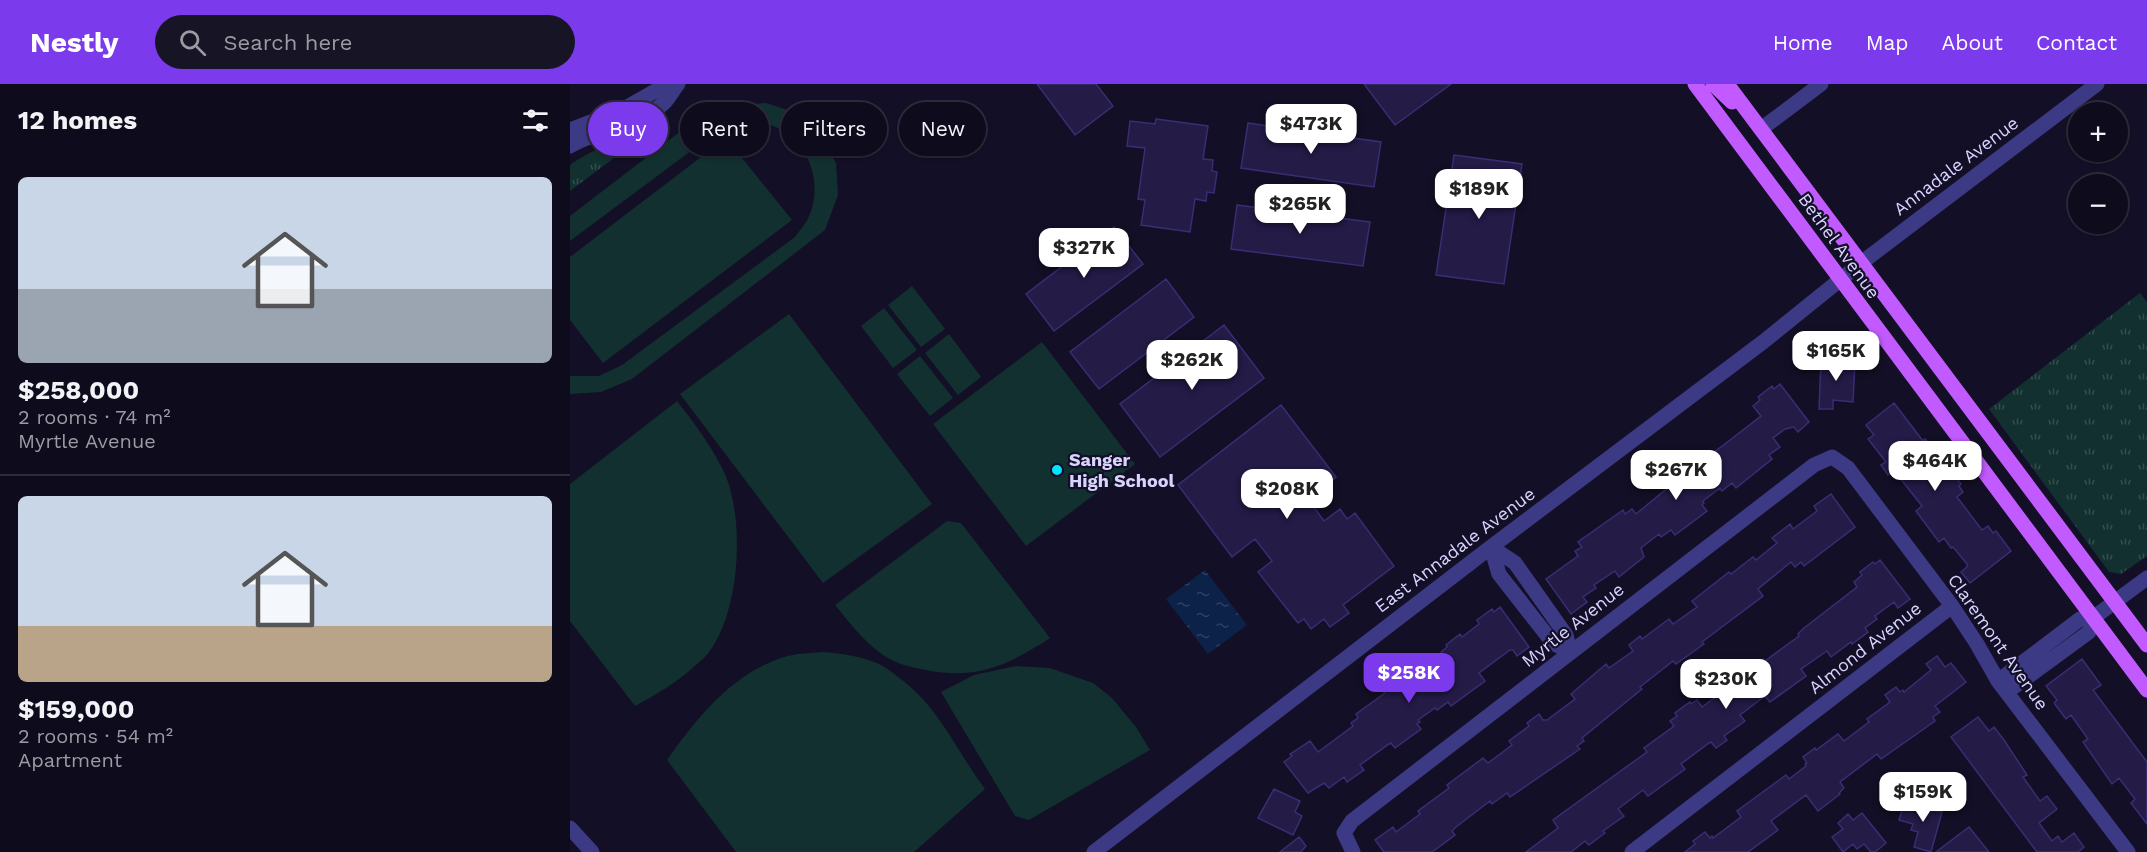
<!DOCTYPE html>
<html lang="en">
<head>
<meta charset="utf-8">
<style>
	:root { --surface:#0e0b1c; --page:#171425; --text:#f1f3f6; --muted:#9b9ba3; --line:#2e2b3b; --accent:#7c3aed }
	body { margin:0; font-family:"Work Sans",sans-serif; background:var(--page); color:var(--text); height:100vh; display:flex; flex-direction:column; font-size:22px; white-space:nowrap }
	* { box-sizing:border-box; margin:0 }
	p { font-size:20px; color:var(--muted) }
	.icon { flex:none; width:33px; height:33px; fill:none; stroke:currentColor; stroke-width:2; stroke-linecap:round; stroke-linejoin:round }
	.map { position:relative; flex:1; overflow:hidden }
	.sheet { display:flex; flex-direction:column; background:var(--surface); width:570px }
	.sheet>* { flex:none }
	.top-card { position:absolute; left:18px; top:18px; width:570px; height:54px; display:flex; gap:12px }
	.controls { position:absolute; left:1498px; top:18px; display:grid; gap:12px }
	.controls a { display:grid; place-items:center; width:60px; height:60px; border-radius:50%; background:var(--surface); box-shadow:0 2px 4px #0004,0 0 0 2px var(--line); font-size:30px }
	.price { position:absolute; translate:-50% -51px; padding:0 14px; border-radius:12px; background:#fff; color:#222; font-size:20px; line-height:39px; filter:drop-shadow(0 2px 3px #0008) }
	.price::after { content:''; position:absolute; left:50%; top:36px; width:18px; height:14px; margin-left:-9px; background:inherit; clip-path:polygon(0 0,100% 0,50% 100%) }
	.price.active { background:var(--accent); color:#fff }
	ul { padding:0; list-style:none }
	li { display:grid; align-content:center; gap:12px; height:318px; padding:0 18px }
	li+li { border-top:2px solid var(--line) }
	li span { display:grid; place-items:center; height:186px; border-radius:9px; color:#555 }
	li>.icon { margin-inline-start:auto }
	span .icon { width:108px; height:108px; fill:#fffc; stroke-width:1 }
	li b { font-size:26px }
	h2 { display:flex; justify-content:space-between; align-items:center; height:72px; padding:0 18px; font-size:26px }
	.chip { padding:0 21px; border-radius:27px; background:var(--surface); box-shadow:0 2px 4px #0004,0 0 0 2px var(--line); font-size:21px; line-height:54px }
	.chip.active { background:var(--accent); color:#fff }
	header { display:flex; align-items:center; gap:36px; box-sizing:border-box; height:84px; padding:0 30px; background:var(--accent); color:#fff }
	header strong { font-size:28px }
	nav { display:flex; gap:33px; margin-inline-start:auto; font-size:21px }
	.search { width:420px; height:54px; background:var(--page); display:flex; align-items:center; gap:15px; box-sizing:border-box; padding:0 21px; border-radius:33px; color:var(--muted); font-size:22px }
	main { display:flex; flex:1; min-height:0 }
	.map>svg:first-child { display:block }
	.grass { fill:url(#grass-tufts) }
	.pitch { fill:#12302f }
	.water { fill:url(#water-ripples) }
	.building { fill:#241b47; stroke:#3b2d73; stroke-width:1.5 }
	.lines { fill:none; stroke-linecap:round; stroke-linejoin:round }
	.minor { stroke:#3d3a85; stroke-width:15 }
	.major { stroke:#c25bff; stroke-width:15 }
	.poi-dot { fill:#00e5ff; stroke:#130f26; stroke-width:2 }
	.labels { text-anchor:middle; stroke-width:4.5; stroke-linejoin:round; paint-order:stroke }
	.street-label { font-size:18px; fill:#d9d4ff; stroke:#130f26 }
	.poi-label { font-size:18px; font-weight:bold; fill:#d9d4ff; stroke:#130f26; text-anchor:start }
</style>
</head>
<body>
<header>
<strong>Nestly</strong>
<div class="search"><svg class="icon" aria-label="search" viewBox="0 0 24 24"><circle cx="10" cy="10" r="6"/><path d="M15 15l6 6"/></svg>Search here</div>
<nav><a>Home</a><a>Map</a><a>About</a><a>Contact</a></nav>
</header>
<main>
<section class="sheet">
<h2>12 homes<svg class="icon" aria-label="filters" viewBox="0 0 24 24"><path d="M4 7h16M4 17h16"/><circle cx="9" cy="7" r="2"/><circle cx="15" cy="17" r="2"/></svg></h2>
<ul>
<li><span style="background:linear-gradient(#c9d6e8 60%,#9aa5b1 0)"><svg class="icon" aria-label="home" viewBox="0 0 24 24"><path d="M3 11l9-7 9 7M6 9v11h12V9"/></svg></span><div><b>$258,000</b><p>2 rooms · 74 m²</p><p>Myrtle Avenue</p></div></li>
<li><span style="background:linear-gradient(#c9d6e8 70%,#b9a48a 0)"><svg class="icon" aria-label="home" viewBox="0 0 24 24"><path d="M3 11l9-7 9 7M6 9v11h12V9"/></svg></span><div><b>$159,000</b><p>2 rooms · 54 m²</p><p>Apartment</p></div></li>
</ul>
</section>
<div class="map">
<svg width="1577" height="768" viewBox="0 0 1577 768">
	<defs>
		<pattern id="grass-tufts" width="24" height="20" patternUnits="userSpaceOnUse" patternTransform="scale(1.5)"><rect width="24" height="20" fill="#12302f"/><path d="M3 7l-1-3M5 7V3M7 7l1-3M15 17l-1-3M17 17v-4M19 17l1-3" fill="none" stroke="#344d4e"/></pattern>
		<pattern id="water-ripples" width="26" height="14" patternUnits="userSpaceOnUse" patternTransform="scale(1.5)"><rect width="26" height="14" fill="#0c2248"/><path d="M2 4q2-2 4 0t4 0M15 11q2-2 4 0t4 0" fill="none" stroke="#2f4163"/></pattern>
	</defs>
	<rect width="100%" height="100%" fill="#130f26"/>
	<path class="grass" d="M96 35 0 107V81C29 60 65 53 96 35Z
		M1570 209 1577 218V472L1551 490 1539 488 1419 325Z"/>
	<path class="pitch" d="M196 19 227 29 251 50 266 79 268 111 255 146 62 295 31 308 0 310V292H29L52 281 225 153C228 148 233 143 236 138 258 100 236 44 190 39 175 38 162 41 149 46L0 157V132L133 30 164 21Z
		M156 54 222 136 33 279 0 236V173Z
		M342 202 375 245 351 263 318 221Z
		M314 224 347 266 323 284 291 242Z
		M219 230 362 420 253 499 110 310Z
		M379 250 411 293 388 311 355 269Z
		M472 258 565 380 456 462 363 340Z
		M350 272 383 314 360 332 327 290Z
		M107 317C126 341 142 363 155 390 175 437 170 527 139 568 136 573 130 577 126 581 106 599 89 609 65 622L0 537V400Z
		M377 437 391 439 480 554C435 583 404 597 351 585 335 582 322 578 309 568 292 555 278 537 265 521Z
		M254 568C273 570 291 572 309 580 315 583 322 588 328 593 368 621 386 666 415 705L344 768H166L97 676C129 631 169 581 227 570 236 569 245 569 254 568Z
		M446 582 480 584 523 599 542 614 566 643 580 666 459 736 445 732 371 608 404 591Z"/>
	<path class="water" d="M635 486 677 541 638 570 596 515Z"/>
	<path class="building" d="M467 0H526L543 22 505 51Z
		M794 0H881L825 41Z
		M586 35 638 42 633 75 643 76 642 87 647 88 644 109 637 108 636 117 625 115 620 148 571 141 575 116 568 115 575 64 557 62 560 37 585 40Z
		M678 39 811 58 804 103 671 84Z
		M884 71 952 80 934 200 866 191Z
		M667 121 800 138 793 182 661 165Z
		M544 143 573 180 484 247 456 210Z
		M596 195 624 233 529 305 500 268Z
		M654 241 694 294 590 373 550 320Z
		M1258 274 1276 275V279L1285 278 1283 318 1263 316V325H1249L1251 276H1259Z
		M1210 300 1239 338 1228 348 1224 343 1215 345 1203 354 1210 363 1199 371 1202 375 1166 404 1162 399 1152 407 1150 404 1133 417 1134 419 1132 421 1137 427 1105 451 1101 446 1091 453 1089 450 1071 464 1074 473 1049 493 1045 487 1024 501 1026 504 1013 513 1017 518 1001 530 976 495 1008 472 1005 467 1012 463 1008 458 1053 426 1055 430 1062 425 1066 430 1100 402 1095 396 1101 391 1100 389 1114 379 1116 382 1123 377 1127 381 1160 356 1191 332 1183 322 1190 316 1188 313 1202 302 1204 305Z
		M1324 319 1353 357 1355 355 1365 368 1363 370 1376 388 1379 385 1391 400 1389 402 1393 408 1387 413 1412 446 1418 442 1423 449 1426 447 1441 467 1400 499 1391 488 1397 483V480L1383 463 1381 464 1374 454 1369 458 1346 427 1352 422 1326 389 1324 387 1318 391 1311 381 1316 378 1298 355 1304 351 1296 341Z
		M711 321 766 393 738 415 754 437 770 425 777 435 785 429 824 482 773 521 779 529 760 543 754 535 741 545 734 535 728 539 688 488 702 477 685 455 662 473 608 401Z
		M1261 410 1285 443 1234 482 1231 478 1225 483 1221 478 1188 505 1193 512 1132 558 1134 560 1106 580 1103 577 1070 603 1072 605 1012 654 1014 657 1007 662 1010 665 940 713 937 709 922 720 920 717 886 743 882 747 885 751 862 768H814L805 756 823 743 826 748 850 730 848 727 879 704 877 701 913 674 918 679 942 661 939 657 959 642 957 639 969 630 973 636H977L1005 615 1001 610 1036 580 1039 584 1063 567 1059 561 1070 552 1072 555 1099 535 1103 540 1127 523 1122 517 1159 488 1161 490 1183 473 1186 476 1207 459 1202 454 1220 440 1223 445 1247 427 1244 422Z
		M1310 476 1340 515 1328 524 1324 518 1305 532 1307 535 1295 544 1298 548 1282 560 1281 558 1261 573 1257 567 1231 585 1236 592 1200 618 1195 612 1170 631 1175 637 1154 652 1157 656 1146 664 1141 658 1139 659 1111 680 1115 685 1078 712 1073 706 1048 725 1054 732 1033 747 1035 749 1019 761 1015 757 1001 768H956L988 744 983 736 1077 668 1074 664 1104 642 1100 637 1107 632 1105 629 1120 618 1121 620 1127 616 1132 623 1174 592 1173 590 1193 575 1195 577 1229 552 1228 550 1234 544 1287 503 1284 498 1292 491 1290 488 1303 478 1305 480Z
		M930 523 959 563 947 572 943 566H940L909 589 915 597 881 622 878 618 867 626 865 624 848 636 850 638 847 640 851 645 825 664 821 659 819 660 790 681 794 686 777 698 774 693 759 704 754 699 738 709 714 678 722 672 720 670 740 657 748 668 783 642 781 639 788 634 786 630 815 609 814 608 830 596 832 600 839 594 842 599 876 574 871 568 877 563 876 561 890 550 892 553 909 540 907 536 922 525 924 528Z
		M1367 572 1375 583 1381 579 1396 598 1365 622 1370 628 1363 633 1365 637 1311 675 1307 670 1270 698 1274 704 1269 709 1270 710 1248 727 1236 711 1201 737 1208 746 1178 768H1115L1125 760 1123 757 1135 748 1140 754 1142 752 1143 754 1171 733 1167 727 1216 691 1219 695 1236 682 1235 680 1237 679 1233 673 1245 664 1246 666 1268 650 1274 657 1299 638 1297 635 1320 618 1315 611 1326 603 1330 608 1333 606 1334 608 1361 586 1356 580Z
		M1512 575 1531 601 1523 606 1577 678V740L1561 719 1565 715 1549 694 1542 700 1513 658 1518 655 1501 631 1496 635 1484 619 1487 616 1476 602Z
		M1408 633 1419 647 1424 643 1434 656 1457 691 1453 693 1470 717 1477 712 1487 725 1469 739 1482 757 1488 752 1492 758 1504 749 1514 763 1508 768H1467L1381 653Z
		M704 705 730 717 725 728 732 732 723 751 688 734Z
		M1350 715 1363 719 1361 725 1372 728 1361 768 1344 763 1348 748 1341 746 1343 740 1329 736 1334 720 1348 724Z
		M1292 729 1316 759 1305 768H1301L1294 760 1287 765 1283 760 1273 768 1262 753 1273 745 1268 739 1278 730 1283 736Z
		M1399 743 1419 768H1366Z
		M729 753 736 762 731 768H710Z"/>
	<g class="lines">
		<path class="minor" d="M1191 45 1251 0
			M0 46 52 26 87 6 106 1
			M0 62C30 45 67 42 94 19 99 14 103 6 108 0
			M921 463 945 479 996 551 1000 568
			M921 463 929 490 983 559 1000 568
			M1428 597 1510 535 1523 534 1577 494
			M1437 608 1519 548 1523 534
			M0 744 22 768
			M524 768 921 463 1193 258 1291 179 1527 0
			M783 768 774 749 782 737 1244 381 1262 373 1278 384 1382 522 1407 560 1428 597 1558 768
			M1062 768 1382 522"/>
		<path class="major" d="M1125 0 1577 606
			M1143 0 1162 18
			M1157 0 1577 561"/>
	</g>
	<circle class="poi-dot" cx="487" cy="386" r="6"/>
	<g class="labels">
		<g class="street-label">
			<text transform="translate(1386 82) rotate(-37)" y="6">Annadale Avenue</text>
			<text transform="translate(1269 162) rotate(54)" y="6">Bethel Avenue</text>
			<text transform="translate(885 466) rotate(-37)" y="6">East Annadale Avenue</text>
			<text transform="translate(1003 541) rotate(-38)" y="6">Myrtle Avenue</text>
			<text transform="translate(1428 558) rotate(55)" y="6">Claremont Avenue</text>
			<text transform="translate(1295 564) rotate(-38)" y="6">Almond Avenue</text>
		</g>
		<g class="poi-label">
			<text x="499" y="382">Sanger<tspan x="499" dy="21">High School</tspan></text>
		</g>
	</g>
</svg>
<div class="controls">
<a>+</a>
<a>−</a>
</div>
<b class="price" style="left:741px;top:71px">$473K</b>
<b class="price" style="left:909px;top:136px">$189K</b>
<b class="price" style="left:730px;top:151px">$265K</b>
<b class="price" style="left:514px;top:195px">$327K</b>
<b class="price" style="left:1266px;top:298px">$165K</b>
<b class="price" style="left:622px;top:307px">$262K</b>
<b class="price" style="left:1365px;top:408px">$464K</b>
<b class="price" style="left:1106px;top:417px">$267K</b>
<b class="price" style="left:717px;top:436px">$208K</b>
<b class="price active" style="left:839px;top:620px">$258K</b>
<b class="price" style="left:1156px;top:626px">$230K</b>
<b class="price" style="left:1353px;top:739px">$159K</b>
<div class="top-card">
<a class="chip active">Buy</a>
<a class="chip">Rent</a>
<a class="chip">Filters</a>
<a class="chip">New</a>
</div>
</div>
</main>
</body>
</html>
